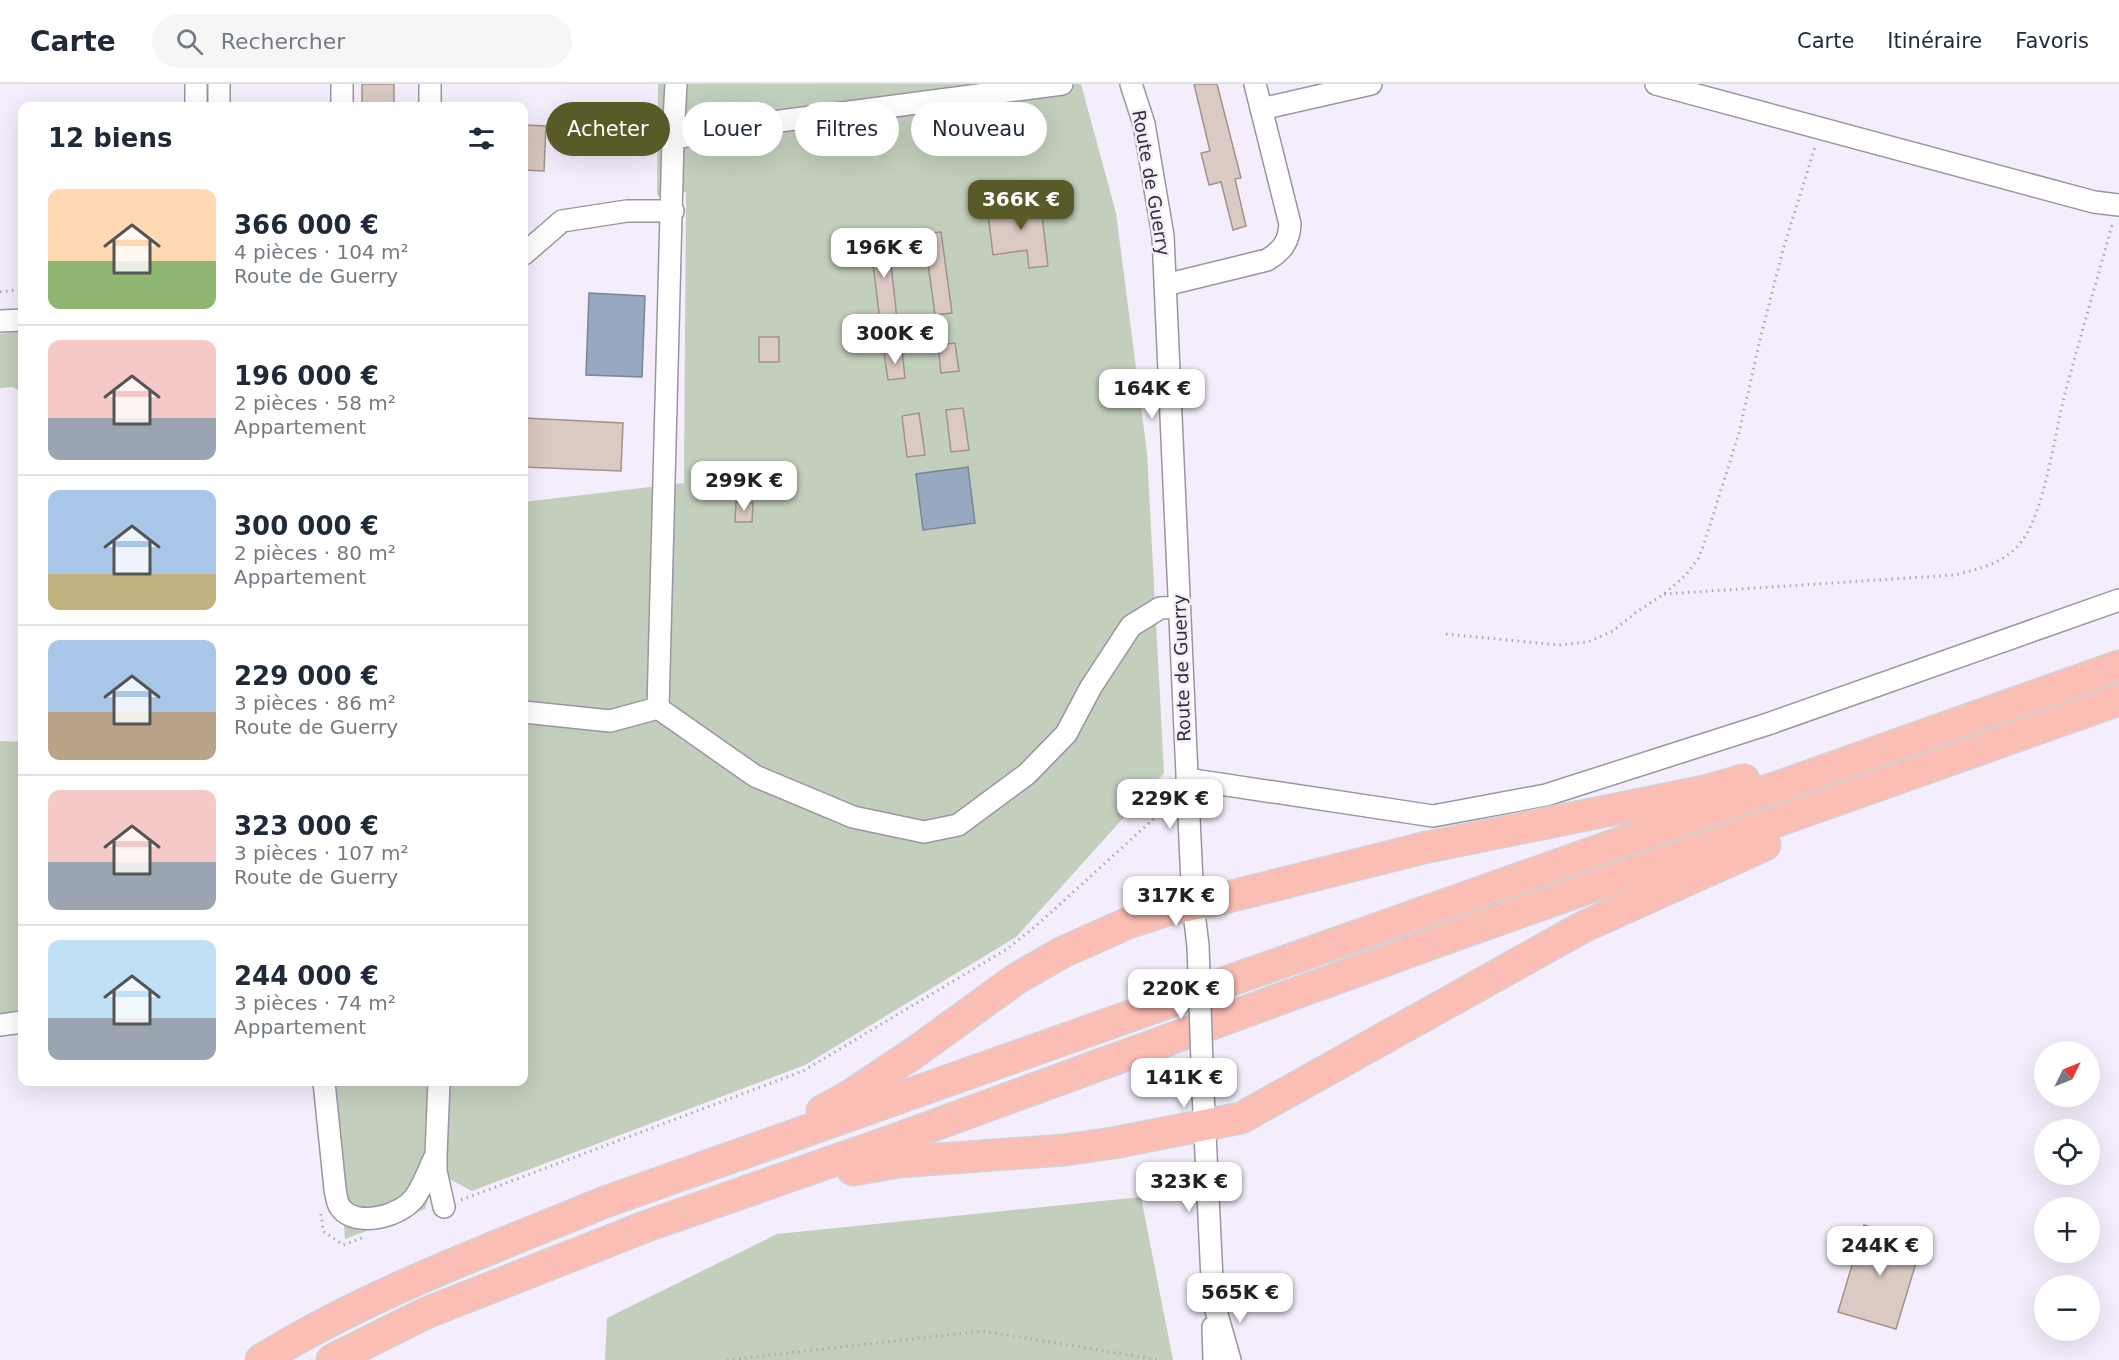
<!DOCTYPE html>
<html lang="fr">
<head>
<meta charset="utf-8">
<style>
	:root { --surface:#fff; --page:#f6f6f7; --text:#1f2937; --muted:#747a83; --line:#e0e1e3; --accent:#585a27 }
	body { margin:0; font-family:"DejaVu Sans",sans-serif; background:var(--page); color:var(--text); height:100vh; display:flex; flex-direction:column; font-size:22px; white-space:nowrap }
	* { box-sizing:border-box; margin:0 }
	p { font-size:20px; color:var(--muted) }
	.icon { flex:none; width:33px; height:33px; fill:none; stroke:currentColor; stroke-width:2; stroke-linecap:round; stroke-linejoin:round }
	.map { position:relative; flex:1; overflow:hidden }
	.side { position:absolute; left:18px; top:18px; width:510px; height:984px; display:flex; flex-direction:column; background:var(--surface); border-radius:12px; box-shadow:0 6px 24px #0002 }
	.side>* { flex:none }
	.top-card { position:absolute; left:546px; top:18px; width:570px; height:54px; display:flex; gap:12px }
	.needle { width:39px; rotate:47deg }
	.controls { position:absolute; left:2034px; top:957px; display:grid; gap:12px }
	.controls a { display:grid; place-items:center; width:66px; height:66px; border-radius:50%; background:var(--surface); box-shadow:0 6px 24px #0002; font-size:30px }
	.price { position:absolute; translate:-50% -51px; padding:0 14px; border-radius:12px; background:#fff; color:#222; font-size:20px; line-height:39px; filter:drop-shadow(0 2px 3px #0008) }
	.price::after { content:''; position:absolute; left:50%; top:36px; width:18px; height:14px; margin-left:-9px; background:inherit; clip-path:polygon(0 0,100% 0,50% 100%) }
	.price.current { background:var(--accent); color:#fff }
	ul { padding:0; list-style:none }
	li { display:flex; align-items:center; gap:18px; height:150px; padding:0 30px }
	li+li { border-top:2px solid var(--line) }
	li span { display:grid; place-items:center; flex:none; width:168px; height:120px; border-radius:12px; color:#555 }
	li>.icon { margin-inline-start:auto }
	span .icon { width:72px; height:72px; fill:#fffc; stroke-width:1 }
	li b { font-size:26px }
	h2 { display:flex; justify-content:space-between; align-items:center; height:72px; padding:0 30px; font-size:26px }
	.pill { padding:0 21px; border-radius:27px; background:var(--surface); box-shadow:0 6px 24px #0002; font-size:21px; line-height:54px }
	.pill.current { background:var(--accent); color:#fff }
	header { display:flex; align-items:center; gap:36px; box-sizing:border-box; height:84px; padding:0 30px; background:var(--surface); border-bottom:2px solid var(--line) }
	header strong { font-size:28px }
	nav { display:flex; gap:33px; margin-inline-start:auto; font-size:21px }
	.search { width:420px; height:54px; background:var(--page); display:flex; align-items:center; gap:15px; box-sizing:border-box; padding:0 21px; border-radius:33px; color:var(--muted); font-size:22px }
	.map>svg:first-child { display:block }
	.green { fill:#c2cfbc }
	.water { fill:#97a8c1; stroke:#798497; stroke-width:1.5 }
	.building { fill:#dbc9c3; stroke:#a3928c; stroke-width:1.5 }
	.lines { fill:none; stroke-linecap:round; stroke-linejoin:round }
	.minor-casing { stroke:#9b94a2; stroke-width:24 }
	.highway-casing { stroke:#d2d1d3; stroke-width:33 }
	.path { stroke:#ada8b3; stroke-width:3; stroke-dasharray:1.5 4.5; stroke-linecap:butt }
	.minor { stroke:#fff; stroke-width:21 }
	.highway { stroke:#fabeb4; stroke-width:30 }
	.minor-bridge-casing { stroke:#9b94a2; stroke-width:24; stroke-linecap:butt }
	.minor-bridge { stroke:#fff; stroke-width:21 }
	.labels { text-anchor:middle; stroke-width:5; stroke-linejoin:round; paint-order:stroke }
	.street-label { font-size:18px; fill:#322f35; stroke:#f4edfc }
</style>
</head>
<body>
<header>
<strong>Carte</strong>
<div class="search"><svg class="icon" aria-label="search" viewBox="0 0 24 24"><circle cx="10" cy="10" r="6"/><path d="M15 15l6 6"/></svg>Rechercher</div>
<nav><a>Carte</a><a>Itinéraire</a><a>Favoris</a></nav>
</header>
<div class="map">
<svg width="2119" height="1276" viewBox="0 0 2119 1276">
	<rect width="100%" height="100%" fill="#f4edfc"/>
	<path class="green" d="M658 0H1081L1116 129 1147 369 1164 689 1016 853 805 981 472 1107 436 1088 425 1125 345 1155 336 998H524V418L684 399 686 108 657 112Z
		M22 247V309L13 303 0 304V250Z
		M0 657 22 658V928L0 930Z
		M1141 1113 1173 1276H605L607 1234 777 1150Z"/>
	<path class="water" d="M589 209 645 212 642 293 586 291Z
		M968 383 975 439 923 446 916 390Z"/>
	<path class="building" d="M362 0H394V22H362Z
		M1194 0H1217L1241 94 1235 95 1246 142 1233 146 1221 98 1209 101 1201 69 1210 67Z
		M524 41 546 42 544 87 524 86Z
		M1039 106 1048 182 1029 184 1027 166 993 171 988 130 1022 126 1020 108Z
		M941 148 952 229 935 231 924 150Z
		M888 154 897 235 880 237 870 156Z
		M759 253H779V278H759Z
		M955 259 959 287 941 289 938 261Z
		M902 266 905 294 888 296 884 268Z
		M963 324 969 366 951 368 946 326Z
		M919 329 925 371 907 373 902 332Z
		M524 334 623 339 621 387 524 383Z
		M736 418 753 419 752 438H735Z
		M1864 1141 1922 1159 1896 1245 1838 1228Z"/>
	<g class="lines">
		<defs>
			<path id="minor" d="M1131 0 1144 40 1163 152 1186 669 1193 820 1198 862
				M1656 0 2094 118 2119 121
				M196 22V0
				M219 22V0
				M342 22V0
				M430 22V0
				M1261 25 1371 0
				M673 55 676 0
				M524 170 562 137 627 127H673
				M1165 201 1267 176C1282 167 1289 158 1290 140L1255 0
				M0 237 22 236
				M658 624 673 55 712 46 1062 0
				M524 628 610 637 658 624 755 692 853 733 924 748 958 741 1027 690 1066 650 1091 603 1131 542 1160 524 1179 523
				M1187 695 1433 732 1546 711 1768 640 2119 516
				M0 941 22 938
				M324 998 335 1105C336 1111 337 1119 340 1123 355 1145 402 1132 415 1113 424 1101 429 1084 436 1071
				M439 998 436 1071V1087L444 1123
				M1203 1008 1213 1216 1230 1276
				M1213 1243 1214 1276"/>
			<path id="highway" d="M822 1027 848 1013 914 969 1016 895 1063 868 1128 839 1167 826 1216 816 1423 764 1705 707 1744 696
				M853 1086 898 1078 1064 1066 1113 1059 1241 1034 1583 843 1765 761
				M261 1276C369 1209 489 1166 605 1118L2119 582
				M332 1276 426 1229 647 1142 902 1053 1436 858 2119 616"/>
		</defs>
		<use href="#minor" class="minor-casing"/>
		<use href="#highway" class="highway-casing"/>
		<path class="path" d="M0 208 22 205
			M1664 510 1954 491C1980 485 2005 479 2022 457 2044 428 2055 351 2064 313 2080 254 2097 196 2113 137
			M1446 550 1559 561 1588 558 1613 547 1635 529 1664 510 1686 491 1698 475 1703 463 1739 349 1762 247 1783 166 1815 63
			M461 1116 803 987 1007 865 1037 841 1170 720
			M321 1130 323 1147 343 1161 362 1154
			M727 1276 983 1247 1160 1276"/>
		<use href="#minor" class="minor"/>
		<use href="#highway" class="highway"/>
		<defs>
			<path id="minor-bridge" d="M1198 862 1203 1008"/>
		</defs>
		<use href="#minor-bridge" class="minor-bridge-casing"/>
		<use href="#minor-bridge" class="minor-bridge"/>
	</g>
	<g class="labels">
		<g class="street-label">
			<text transform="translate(1151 99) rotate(80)" y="6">Route de Guerry</text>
			<text transform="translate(1182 584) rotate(-92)" y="6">Route de Guerry</text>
		</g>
	</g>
</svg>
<div class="controls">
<a><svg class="needle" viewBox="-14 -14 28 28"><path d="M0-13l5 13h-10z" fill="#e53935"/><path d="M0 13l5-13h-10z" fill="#747a83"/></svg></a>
<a><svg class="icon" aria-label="locate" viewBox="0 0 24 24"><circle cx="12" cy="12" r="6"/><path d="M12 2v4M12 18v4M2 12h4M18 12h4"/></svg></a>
<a>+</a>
<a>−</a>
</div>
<b class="price current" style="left:1021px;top:147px">366K €</b>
<b class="price" style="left:884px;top:195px">196K €</b>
<b class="price" style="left:895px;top:281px">300K €</b>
<b class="price" style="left:1152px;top:336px">164K €</b>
<b class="price" style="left:744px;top:428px">299K €</b>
<b class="price" style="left:1170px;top:746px">229K €</b>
<b class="price" style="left:1176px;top:843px">317K €</b>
<b class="price" style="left:1181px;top:936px">220K €</b>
<b class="price" style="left:1184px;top:1025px">141K €</b>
<b class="price" style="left:1189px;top:1129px">323K €</b>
<b class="price" style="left:1880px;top:1193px">244K €</b>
<b class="price" style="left:1240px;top:1240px">565K €</b>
<div class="top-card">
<a class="pill current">Acheter</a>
<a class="pill">Louer</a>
<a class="pill">Filtres</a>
<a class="pill">Nouveau</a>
</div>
<section class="side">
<h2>12 biens<svg class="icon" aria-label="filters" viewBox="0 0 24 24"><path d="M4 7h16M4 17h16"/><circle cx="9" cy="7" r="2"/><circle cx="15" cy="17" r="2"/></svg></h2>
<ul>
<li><span style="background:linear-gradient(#ffd9b3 60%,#8fb573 0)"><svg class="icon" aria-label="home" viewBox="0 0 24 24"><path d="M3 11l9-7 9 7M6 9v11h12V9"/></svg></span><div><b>366 000 €</b><p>4 pièces · 104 m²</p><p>Route de Guerry</p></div></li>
<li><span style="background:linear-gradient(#f6c9c9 65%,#9aa5b1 0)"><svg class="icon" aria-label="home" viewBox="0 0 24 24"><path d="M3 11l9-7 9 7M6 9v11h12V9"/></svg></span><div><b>196 000 €</b><p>2 pièces · 58 m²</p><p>Appartement</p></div></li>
<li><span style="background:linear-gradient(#a9c7e8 70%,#c2b280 0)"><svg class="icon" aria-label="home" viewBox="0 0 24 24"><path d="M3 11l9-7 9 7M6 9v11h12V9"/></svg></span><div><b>300 000 €</b><p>2 pièces · 80 m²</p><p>Appartement</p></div></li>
<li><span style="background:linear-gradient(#a9c7e8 60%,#b9a48a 0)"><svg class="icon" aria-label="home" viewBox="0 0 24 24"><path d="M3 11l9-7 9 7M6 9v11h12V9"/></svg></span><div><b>229 000 €</b><p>3 pièces · 86 m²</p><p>Route de Guerry</p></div></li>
<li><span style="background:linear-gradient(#f6c9c9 60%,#9aa5b1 0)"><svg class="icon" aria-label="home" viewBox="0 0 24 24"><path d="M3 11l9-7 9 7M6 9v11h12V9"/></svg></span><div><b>323 000 €</b><p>3 pièces · 107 m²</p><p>Route de Guerry</p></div></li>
<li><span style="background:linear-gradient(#bfe0f5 65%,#9aa5b1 0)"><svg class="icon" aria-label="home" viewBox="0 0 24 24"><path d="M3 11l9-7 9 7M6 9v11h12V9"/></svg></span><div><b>244 000 €</b><p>3 pièces · 74 m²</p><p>Appartement</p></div></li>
</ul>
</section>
</div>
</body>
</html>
